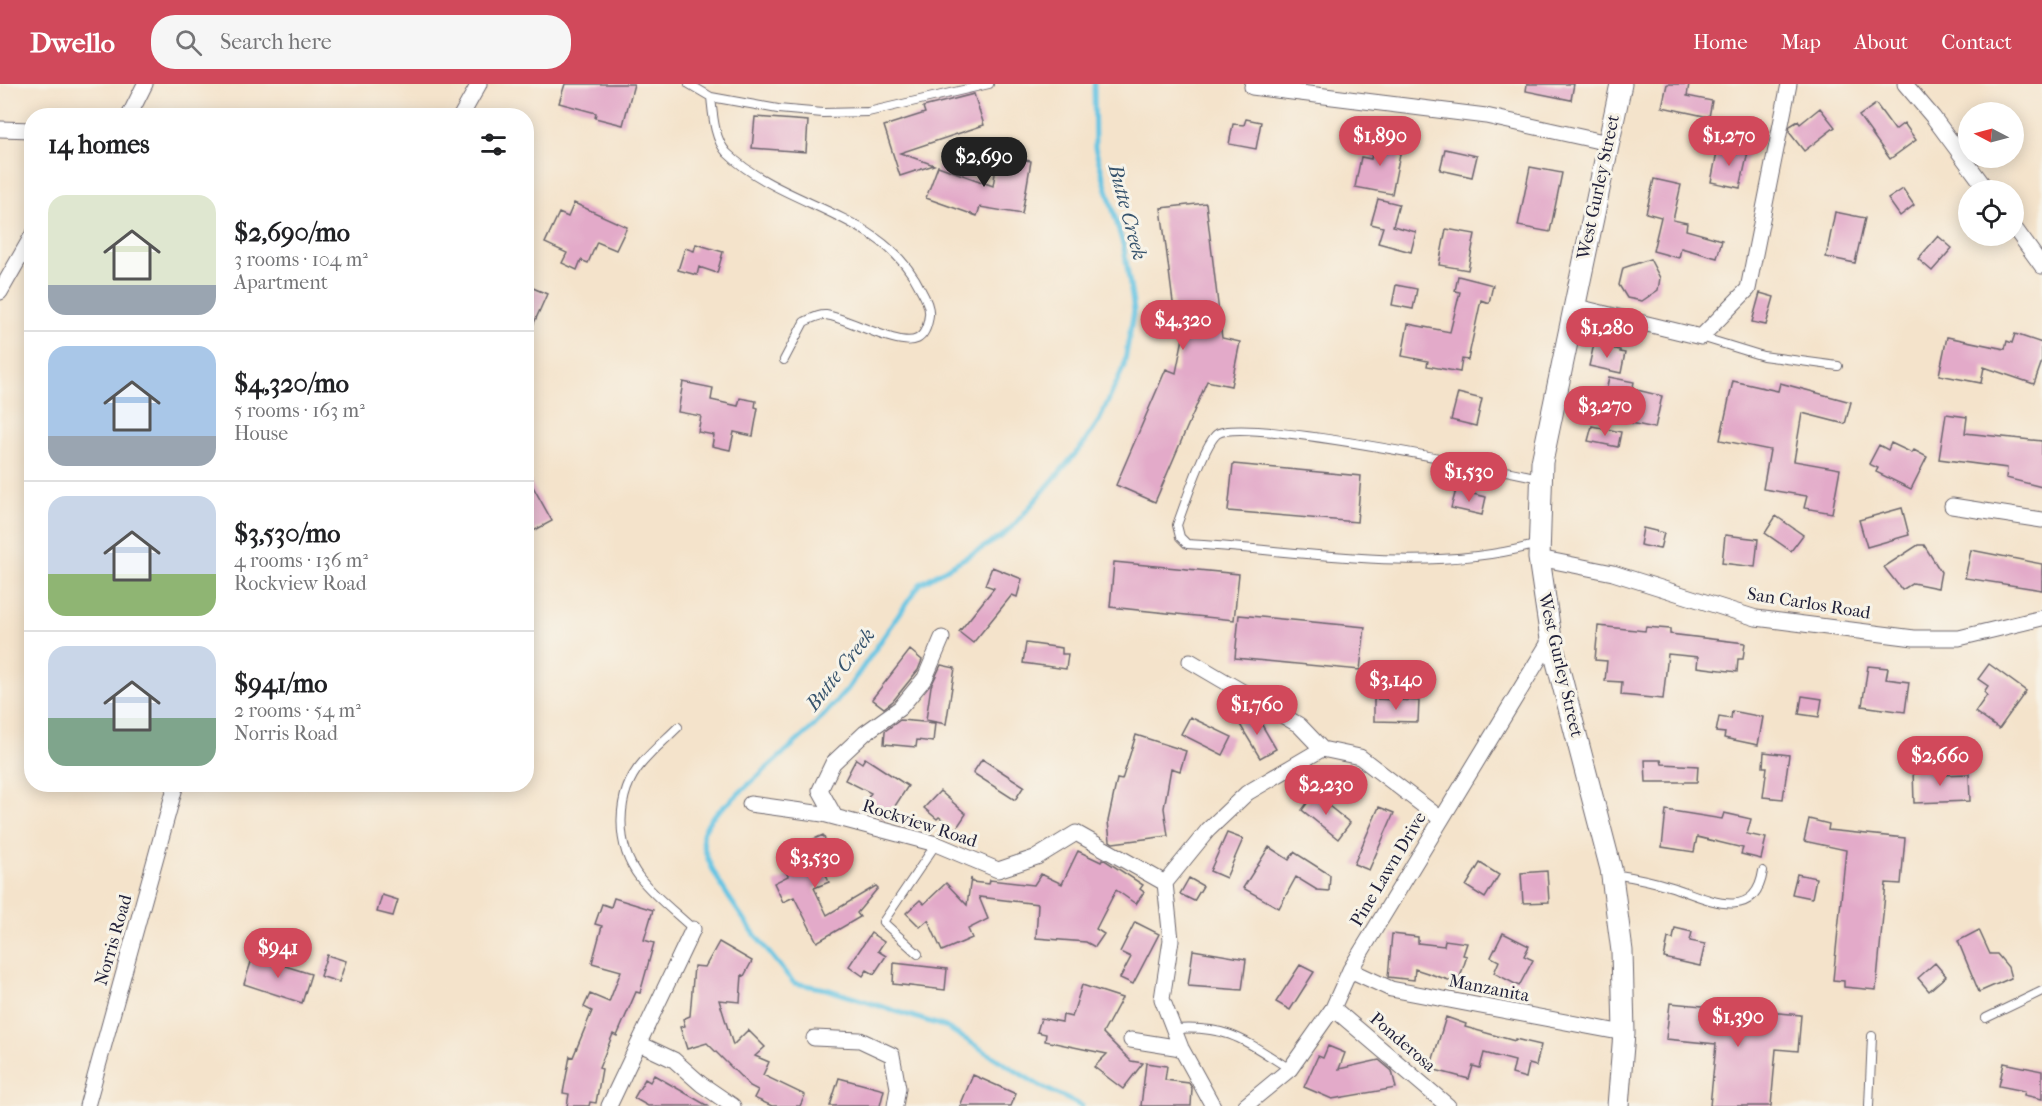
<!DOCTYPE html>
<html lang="en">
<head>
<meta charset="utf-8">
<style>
	:root { --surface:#fff; --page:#f6f6f6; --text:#202124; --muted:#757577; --line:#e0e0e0; --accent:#d1495b }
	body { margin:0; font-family:"IM FELL French Canon",serif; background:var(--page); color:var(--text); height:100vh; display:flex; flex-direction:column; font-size:22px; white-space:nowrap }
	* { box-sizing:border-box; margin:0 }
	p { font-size:20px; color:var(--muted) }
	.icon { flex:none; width:33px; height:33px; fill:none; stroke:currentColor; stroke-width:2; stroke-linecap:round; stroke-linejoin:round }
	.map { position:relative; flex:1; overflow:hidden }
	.side { position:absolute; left:24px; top:24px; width:510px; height:684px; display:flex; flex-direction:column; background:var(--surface); border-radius:24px; box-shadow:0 3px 15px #0003 }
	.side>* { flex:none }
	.needle { width:39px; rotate:276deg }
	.tools { position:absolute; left:1958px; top:18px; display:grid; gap:12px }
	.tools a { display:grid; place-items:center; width:66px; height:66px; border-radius:50%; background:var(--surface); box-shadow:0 3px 15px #0003; font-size:30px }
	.price { position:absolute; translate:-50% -51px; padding:0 14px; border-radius:21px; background:var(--accent); color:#fff; font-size:20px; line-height:39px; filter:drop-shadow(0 2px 3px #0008) }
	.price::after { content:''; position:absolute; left:50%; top:36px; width:18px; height:14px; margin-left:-9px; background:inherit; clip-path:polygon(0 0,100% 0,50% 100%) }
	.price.on { background:#222; color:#fff }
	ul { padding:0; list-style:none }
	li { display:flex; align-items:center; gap:18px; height:150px; padding:0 24px }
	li+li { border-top:2px solid var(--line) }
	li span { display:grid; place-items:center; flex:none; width:168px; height:120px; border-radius:18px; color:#555 }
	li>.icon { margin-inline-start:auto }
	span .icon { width:72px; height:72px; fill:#fffc; stroke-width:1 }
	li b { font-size:26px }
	h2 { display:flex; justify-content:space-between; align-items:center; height:72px; padding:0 24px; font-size:26px }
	header { display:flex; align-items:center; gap:36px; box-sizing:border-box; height:84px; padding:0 30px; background:var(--accent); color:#fff }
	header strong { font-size:28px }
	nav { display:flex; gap:33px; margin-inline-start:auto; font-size:21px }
	.search { width:420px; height:54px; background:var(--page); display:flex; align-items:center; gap:15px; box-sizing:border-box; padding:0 21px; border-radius:24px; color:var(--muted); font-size:22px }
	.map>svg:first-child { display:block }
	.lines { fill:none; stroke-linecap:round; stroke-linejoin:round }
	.stream { stroke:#65c4e3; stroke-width:5 }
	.building { fill:#e3aac9 }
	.service-casing { stroke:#6c666d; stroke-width:10 }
	.minor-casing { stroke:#6c666d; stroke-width:17 }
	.secondary-casing { stroke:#6c666d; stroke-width:23 }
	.service { stroke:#fff; stroke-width:8 }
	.minor { stroke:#fff; stroke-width:15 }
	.secondary { stroke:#fff; stroke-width:21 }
	.labels { text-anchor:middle; stroke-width:6; stroke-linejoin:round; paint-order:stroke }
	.street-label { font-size:18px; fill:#22223b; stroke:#f7f3e8 }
	.water-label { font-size:20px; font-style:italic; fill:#36536d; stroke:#f7f3e8 }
</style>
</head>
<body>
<header>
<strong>Dwello</strong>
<div class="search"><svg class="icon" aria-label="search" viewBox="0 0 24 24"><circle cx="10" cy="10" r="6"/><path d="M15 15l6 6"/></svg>Search here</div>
<nav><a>Home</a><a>Map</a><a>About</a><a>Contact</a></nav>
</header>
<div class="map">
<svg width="2042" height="1022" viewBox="0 0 2042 1022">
	<rect width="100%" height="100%" fill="#f7f3e8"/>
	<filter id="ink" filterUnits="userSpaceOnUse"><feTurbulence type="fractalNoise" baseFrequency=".0167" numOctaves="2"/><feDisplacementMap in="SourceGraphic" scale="12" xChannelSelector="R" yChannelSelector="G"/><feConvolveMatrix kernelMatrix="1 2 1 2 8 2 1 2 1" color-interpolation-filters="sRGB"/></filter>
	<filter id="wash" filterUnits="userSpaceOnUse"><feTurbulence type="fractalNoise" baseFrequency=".008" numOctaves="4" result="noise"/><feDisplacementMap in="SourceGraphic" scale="24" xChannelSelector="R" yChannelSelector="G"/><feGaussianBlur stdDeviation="1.35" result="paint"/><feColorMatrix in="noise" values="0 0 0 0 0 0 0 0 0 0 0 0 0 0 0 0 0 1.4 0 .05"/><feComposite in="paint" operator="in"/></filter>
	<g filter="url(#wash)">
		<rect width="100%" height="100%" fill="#f4e3cb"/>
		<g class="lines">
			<path class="stream" d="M1082 1022 1040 1002 946 943 826 905 794 899C771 872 699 785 703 751 703 746 709 739 711 734L812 644 847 606 920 500 1001 453 1016 439 1082 362 1099 337 1124 282 1134 226 1124 164 1095 64 1094 0"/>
		</g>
		<g id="blocks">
			<path class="building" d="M565 0H634L623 41 595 34 596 29 559 19Z
				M1527 0H1574L1571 16 1526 7Z
				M1667 0H1689L1687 12 1712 17 1709 33 1662 23Z
				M974 10 984 41 900 69 934 81 900 92 884 42 925 29 923 23Z
				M1876 20 1895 46 1904 39 1916 56 1890 75 1859 32Z
				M1820 24 1835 43 1804 67 1789 48 1790 42 1798 37 1800 40Z
				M755 33 808 37 806 68 752 64Z
				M1246 35 1261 38 1256 65 1229 60 1233 40 1244 41Z
				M1375 54 1402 60 1392 110 1355 103 1361 73 1371 75Z
				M1718 63 1748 68 1740 104 1711 98Z
				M1445 65 1477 72 1472 93 1440 86Z
				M998 71 1031 77 1022 130 980 123 977 132 926 114 938 82 993 102Z
				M1530 83 1562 89 1550 148 1518 142Z
				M1654 95 1681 101 1673 136 1687 139 1686 146 1722 156 1717 174 1681 164 1679 174 1653 167 1661 133 1646 129Z
				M1903 105 1914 121 1900 132 1888 115Z
				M1378 115 1399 120 1393 142 1416 148 1411 168 1378 159 1383 143 1371 140Z
				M574 119 627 143 616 166 597 158 588 179 581 176 577 186 562 179 567 169 545 159 559 129 568 133Z
				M1206 119 1222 254 1240 258 1231 302 1207 297 1155 418 1116 401 1166 285 1176 289 1184 249 1177 250 1161 124Z
				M1835 128 1865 134 1855 179 1826 173Z
				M1446 145 1475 150 1468 186 1439 181Z
				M1938 152 1952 164 1932 187 1918 175Z
				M696 160 723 168 717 189 699 183 697 191 678 186 685 164 694 167Z
				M1650 175 1660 194 1658 206 1642 217 1627 214 1619 201 1623 184Z
				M1458 192 1493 201 1489 219 1481 216 1468 276 1462 275 1460 288 1427 282 1428 277 1402 272 1408 240 1450 248 1460 208 1455 207Z
				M526 201 547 210 526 257Z
				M1396 201 1417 205 1413 225 1392 221Z
				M1760 209 1774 213 1766 241 1752 238Z
				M2015 250 2042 259V277L2034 300 1984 283 1981 299 1939 291 1947 253 2005 265 2007 257 2012 259Z
				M1594 260 1620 266V268L1625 269 1621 289 1589 282Z
				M1609 293 1634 298 1630 318 1610 314 1612 308 1606 307Z
				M1733 297 1778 307 1780 299 1851 318 1845 340 1802 329 1794 377 1840 385 1832 429 1804 424 1807 412 1763 405 1770 366 1720 356Z
				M683 298 713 304 711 316 738 322 740 314 756 317 755 323 758 324 753 352 734 348 730 366 712 362 714 351 698 348 701 332 678 328Z
				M1637 306 1662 312 1655 344 1631 339Z
				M1458 309 1482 315 1476 342 1451 336Z
				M1946 330 1967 333 1965 349 2042 357V403L2006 394 2007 384 1939 375Z
				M1592 342 1621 348 1618 363 1588 357Z
				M1891 359 1912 369 1914 366 1927 373 1911 405 1876 388 1878 384 1869 380 1879 361 1888 366Z
				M1233 380 1361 392 1357 438 1228 427Z
				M526 390 552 437 526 451Z
				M1456 406 1486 413 1482 431 1451 424Z
				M1902 424 1909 451 1867 463 1859 436Z
				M1776 432 1803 451 1791 467 1765 449Z
				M1643 444 1664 449 1660 465 1640 461Z
				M1725 451 1758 455 1755 483 1722 479Z
				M1918 461H1924L1941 488 1938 504 1913 499 1902 506 1884 483Z
				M1971 466 2042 480V506L1965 494Z
				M1114 478 1239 490 1234 536 1110 523Z
				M992 483 1022 495 1017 513 1012 511 973 559 959 548 994 504 985 501Z
				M1239 531 1365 543 1360 586 1235 574Z
				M1598 542 1645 547 1646 543 1670 545V550L1745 559 1743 575H1738L1737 588 1697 583 1698 573 1668 570 1663 615 1621 611 1622 598 1605 597 1607 577 1595 576Z
				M1026 559 1062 564V570H1068L1066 585 1023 579Z
				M910 566 922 576 918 586 893 617 884 624 872 615Z
				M1989 580 2026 607 1999 645 1975 628 1987 611 1984 608 1988 602 1978 595Z
				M941 581 955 584 946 640 926 636 931 602Z
				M1868 582 1888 584 1886 595 1909 598 1905 628 1862 622Z
				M1802 612 1822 615 1819 633 1799 630Z
				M1374 615 1419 617 1418 638 1374 637Z
				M1732 627 1763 633 1758 661 1724 654 1725 649 1716 648 1719 633 1731 635Z
				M1255 629 1276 665 1260 674 1239 639Z
				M1190 633 1232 653 1223 671 1181 650Z
				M900 636 935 639 933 658 917 656 916 663 884 660 885 647Z
				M1136 651 1186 667 1180 687 1171 684 1164 724 1168 752 1113 759 1110 757 1108 737 1117 695 1122 696Z
				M1764 668 1789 671 1783 715 1763 713 1767 683H1763Z
				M865 674 908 702 886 736 863 722 871 709 845 696 856 675 862 679Z
				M982 675 1024 702 1015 716 973 689Z
				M1645 676H1661L1662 680 1698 682 1697 698H1646Z
				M1913 686H1940V691L1969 690 1970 717 1914 719Z
				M940 707 966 730 956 745 939 733 937 735 924 724Z
				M1314 710 1350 739 1338 755 1302 726Z
				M1379 723 1394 729 1369 786 1354 780Z
				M1666 726 1722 735 1724 729 1751 735 1747 750 1766 754 1761 775 1741 770 1743 764 1697 753 1694 768 1662 763Z
				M1809 735 1829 740 1828 746 1905 754 1901 800 1886 799 1876 906 1844 903V897L1833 896 1846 766 1804 757Z
				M1227 749 1243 755 1226 794 1210 787Z
				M823 751 829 764 816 769 829 798 814 804 827 831 876 802 878 804 857 829 860 833 817 858 794 813 783 818 774 799 788 792 778 771Z
				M1269 763 1289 776 1294 768 1330 791 1329 807 1317 806 1296 793 1279 824 1243 804Z
				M1078 767 1101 778 1103 775 1143 801 1140 805 1144 808 1136 820 1116 806 1096 845 1104 850 1095 863 1086 858 1036 854 1038 820 979 813 988 835 968 845 972 854 942 867 928 836 920 843 906 829 920 816 924 820 946 799 967 821 971 794 972 798 989 800 990 796 1034 801 1041 790 1062 800Z
				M1480 779 1499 791 1485 814 1466 802Z
				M1547 787 1549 818 1523 819 1521 789Z
				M1797 790 1816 794 1812 814 1792 810Z
				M1189 794 1203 802 1194 817 1180 810Z
				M382 811 398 816 393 832 377 828Z
				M614 814 653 826 644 856 654 859 640 909 636 908 617 952 613 950 599 984 602 985 596 1019 590 1018 589 1022H567L569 1010 563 1009 570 972 573 973 592 927 584 923 590 910 609 918 621 887 592 879 602 842 595 840 602 820 611 823Z
				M1135 838 1159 850 1133 900 1120 894 1131 873 1120 868Z
				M1675 844 1692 848 1690 857 1705 860 1700 882 1664 874 1668 854 1673 855Z
				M1979 846 1990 870H1997L2008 883 2011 894 1979 908 1958 857Z
				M871 849 884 858 878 867 886 872 874 890 867 886 863 892 849 882Z
				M1503 849 1529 862 1524 872 1533 876 1519 902 1494 889 1499 877 1491 873Z
				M1392 850 1418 853V859L1444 862 1445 856 1467 859 1463 871 1467 872 1458 899 1415 885 1414 896 1388 893Z
				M719 858 752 877 744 892 742 891 740 918 719 916 733 961 748 946 765 963 755 972 769 978 763 991 805 1011 800 1022H772L754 1014 758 1006 750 1002 707 959 687 965 680 943 685 942 683 935 690 932 694 882 705 883Z
				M1193 866 1246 875 1242 906 1188 902Z
				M327 871 346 877 339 898 320 892Z
				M253 872 311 890 302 919 244 900Z
				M894 879 947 885 945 906 893 900Z
				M1935 879 1946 892 1929 907 1918 894Z
				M1300 881 1314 888 1290 926 1276 918Z
				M1082 901 1122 914 1103 949 1131 977 1143 979 1123 1005 1094 983 1107 970 1045 957 1046 950 1037 948 1041 934 1062 938 1063 931 1072 933Z
				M1670 919 1801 931 1798 967 1776 965 1771 1022H1710L1716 960 1666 955Z
				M1446 933 1466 940 1465 943 1515 957V955L1541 961 1536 982 1529 980 1526 994 1512 990 1515 977 1484 969 1480 984 1473 982 1469 995 1435 986 1437 980 1432 978Z
				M1328 962 1345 969 1339 985 1379 976 1392 987 1396 1004 1332 1015 1304 1003 1318 972 1323 974Z
				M1146 979 1167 982 1165 996 1189 999 1192 1004 1191 1022H1141Z
				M2004 979 2042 987V1015L2024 1011 2025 1007 1999 1002Z
				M654 991 708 1022H648L634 1014 645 995 650 998Z
				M973 991 1016 1010 1011 1022H960Z
				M839 994 884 1006 880 1022H830Z"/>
		</g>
	</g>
	<g filter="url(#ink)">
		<use href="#blocks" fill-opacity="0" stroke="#6c666d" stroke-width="1.5"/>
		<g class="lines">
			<defs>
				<path id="service" d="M689 0 711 13 778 25 823 29 868 28 989 0
					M711 13C713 31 714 55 727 69 785 125 883 127 921 206 925 213 930 223 929 231 928 240 925 251 917 255 899 264 848 234 826 231 819 230 811 235 804 238L784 276
					M1701 253 1763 272 1838 282
					M1538 460C1425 492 1303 466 1187 460L1180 453 1177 441C1184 423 1204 360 1217 350 1242 332 1496 385 1540 394
					M678 643C666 655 653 666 642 679 615 710 615 762 640 794 655 813 676 829 693 845
					M1613 790C1633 793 1653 797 1672 803 1705 814 1755 841 1763 787
					M918 870 883 838 936 760
					M1986 934 2042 907
					M1174 945C1229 941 1245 957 1290 985
					M1869 1022 1872 952"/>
				<path id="minor" d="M1905 0 1933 33 1987 106
					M1252 3 1486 32 1608 59
					M129 32 145 0
					M461 32 479 0
					M0 45 32 46
					M2013 142 2042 182
					M0 208 32 152
					M1573 222 1701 253 1748 205 1789 0
					M1952 422 2042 436
					M1539 474 1613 489 1756 534 1914 554H1959L2042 534
					M1190 577 1299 641 1322 665
					M750 720 823 730 936 760 998 786 1037 773 1076 749 1165 799
					M835 733 820 706 833 679 865 649 900 624 925 594 942 554
					M1350 886 1391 905 1624 949
					M1333 924 1448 1022
					M814 954 860 956 892 971 898 1004 895 1022
					M1131 956 1181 964
					M640 960 674 976 701 1000 733 1022
					M87 1022 176 700
					M609 1022 693 845
					M1213 1022 1181 964 1162 915 1171 856 1165 799 1208 746 1247 709 1322 665 1360 673 1441 735
					M1245 1022 1290 985 1333 924 1350 886 1551 555"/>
				<path id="secondary" d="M1618 1022 1624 949 1622 867 1611 785 1551 555 1539 474 1542 378 1621 0"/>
			</defs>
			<use href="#service" class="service-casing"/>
			<use href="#minor" class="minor-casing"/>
			<use href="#secondary" class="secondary-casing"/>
			<use href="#service" class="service"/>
			<use href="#minor" class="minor"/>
			<use href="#secondary" class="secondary"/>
		</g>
	</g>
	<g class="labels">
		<g class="street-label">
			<text transform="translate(1598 103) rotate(-78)" y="6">West Gurley Street</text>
			<text transform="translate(1809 519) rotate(9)" y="6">San Carlos Road</text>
			<text transform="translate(1561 581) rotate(77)" y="6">West Gurley Street</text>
			<text transform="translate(920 739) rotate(18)" y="6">Rockview Road</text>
			<text transform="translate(1388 785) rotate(-59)" y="6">Pine Lawn Drive</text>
			<text transform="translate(113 856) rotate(-74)" y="6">Norris Road</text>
			<text transform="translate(1489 904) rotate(11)" y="6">Manzanita</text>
			<text transform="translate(1403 958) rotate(41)" y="6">Ponderosa</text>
		</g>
		<g class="water-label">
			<text transform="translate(1128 128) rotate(75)" y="7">Butte Creek</text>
			<text transform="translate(840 585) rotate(-52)" y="7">Butte Creek</text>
		</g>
	</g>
</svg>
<div class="tools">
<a><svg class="needle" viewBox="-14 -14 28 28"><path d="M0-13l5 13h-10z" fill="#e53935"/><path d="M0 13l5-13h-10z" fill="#757577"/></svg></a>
<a><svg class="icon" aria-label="locate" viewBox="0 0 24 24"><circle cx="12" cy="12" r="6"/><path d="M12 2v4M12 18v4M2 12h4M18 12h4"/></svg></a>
</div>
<b class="price" style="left:1380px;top:83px">$1,890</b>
<b class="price" style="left:1729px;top:83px">$1,270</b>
<b class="price on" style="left:984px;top:104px">$2,690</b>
<b class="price" style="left:1183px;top:267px">$4,320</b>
<b class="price" style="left:1607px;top:275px">$1,280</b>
<b class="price" style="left:1605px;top:353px">$3,270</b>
<b class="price" style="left:1469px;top:419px">$1,530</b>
<b class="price" style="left:1396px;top:627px">$3,140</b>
<b class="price" style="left:1257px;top:652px">$1,760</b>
<b class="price" style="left:1940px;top:703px">$2,660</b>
<b class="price" style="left:1326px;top:732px">$2,230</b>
<b class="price" style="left:815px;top:805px">$3,530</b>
<b class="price" style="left:278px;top:895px">$941</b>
<b class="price" style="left:1738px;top:964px">$1,390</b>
<section class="side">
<h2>14 homes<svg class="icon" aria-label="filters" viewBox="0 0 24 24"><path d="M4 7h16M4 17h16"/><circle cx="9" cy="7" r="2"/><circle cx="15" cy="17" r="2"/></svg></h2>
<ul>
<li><span style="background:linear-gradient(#dfe7d0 75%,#9aa5b1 0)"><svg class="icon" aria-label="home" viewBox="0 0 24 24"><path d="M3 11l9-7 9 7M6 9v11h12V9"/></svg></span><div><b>$2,690/mo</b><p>3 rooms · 104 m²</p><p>Apartment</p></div></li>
<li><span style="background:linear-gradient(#a9c7e8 75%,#9aa5b1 0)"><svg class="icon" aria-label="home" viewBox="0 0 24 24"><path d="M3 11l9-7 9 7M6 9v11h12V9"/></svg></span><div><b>$4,320/mo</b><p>5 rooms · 163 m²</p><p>House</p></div></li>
<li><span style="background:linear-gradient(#c9d6e8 65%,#8fb573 0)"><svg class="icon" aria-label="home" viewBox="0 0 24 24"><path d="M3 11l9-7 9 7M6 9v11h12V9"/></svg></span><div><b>$3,530/mo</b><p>4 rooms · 136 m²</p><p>Rockview Road</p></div></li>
<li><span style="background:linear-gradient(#c9d6e8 60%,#7fa58c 0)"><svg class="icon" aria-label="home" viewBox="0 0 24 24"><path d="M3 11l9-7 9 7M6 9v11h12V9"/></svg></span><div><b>$941/mo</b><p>2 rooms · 54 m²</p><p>Norris Road</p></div></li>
</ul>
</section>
</div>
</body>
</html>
